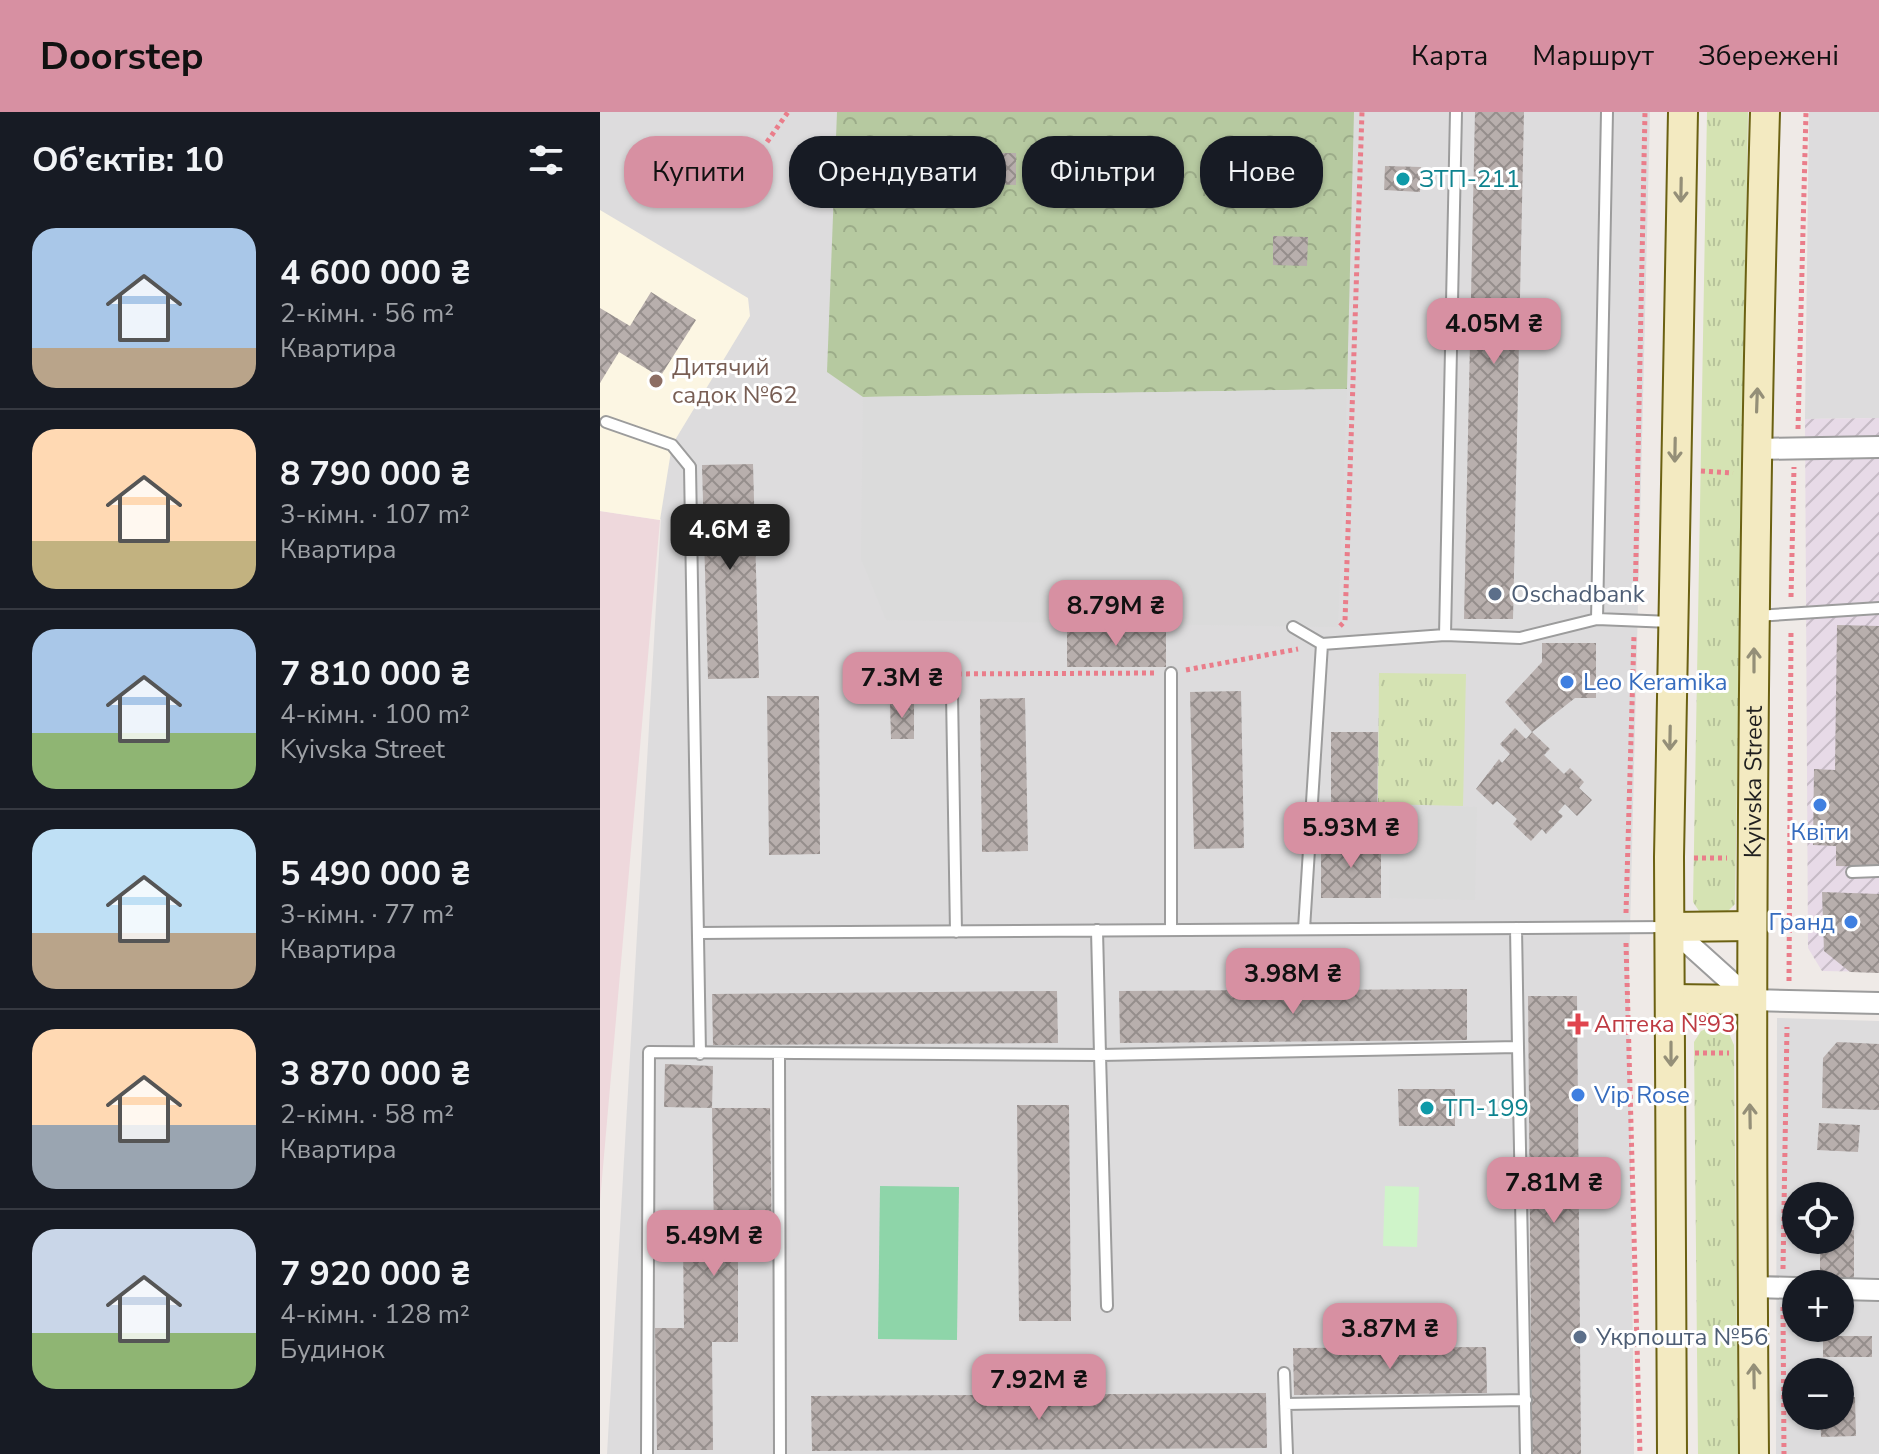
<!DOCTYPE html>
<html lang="uk">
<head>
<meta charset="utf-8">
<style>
	:root { --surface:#171b24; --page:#20242c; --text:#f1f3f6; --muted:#9ea1a6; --line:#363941; --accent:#d790a2 }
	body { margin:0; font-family:"Nunito Sans",sans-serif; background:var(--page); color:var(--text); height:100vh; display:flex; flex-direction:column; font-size:30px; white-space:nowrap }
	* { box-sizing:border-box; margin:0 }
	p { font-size:26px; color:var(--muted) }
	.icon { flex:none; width:44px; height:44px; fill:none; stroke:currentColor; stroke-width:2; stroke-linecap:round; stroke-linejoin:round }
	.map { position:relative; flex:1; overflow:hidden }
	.panel { display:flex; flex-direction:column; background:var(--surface); width:600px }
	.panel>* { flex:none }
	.banner { position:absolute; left:24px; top:24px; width:760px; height:72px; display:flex; gap:16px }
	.fabs { position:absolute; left:1182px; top:1070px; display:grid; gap:16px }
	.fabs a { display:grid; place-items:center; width:72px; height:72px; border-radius:50%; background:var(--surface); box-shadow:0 2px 6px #0004; font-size:40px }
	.price { position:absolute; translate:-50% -68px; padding:0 18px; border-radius:16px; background:var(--accent); color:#111; font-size:26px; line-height:52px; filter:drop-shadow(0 2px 4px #0008) }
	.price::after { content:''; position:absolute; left:50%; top:48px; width:24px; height:18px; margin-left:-12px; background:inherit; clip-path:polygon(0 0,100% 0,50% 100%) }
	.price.current { background:#222; color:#fff }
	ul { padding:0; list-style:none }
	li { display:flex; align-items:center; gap:24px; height:200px; padding:0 32px }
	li+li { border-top:2px solid var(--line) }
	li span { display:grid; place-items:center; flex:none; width:224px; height:160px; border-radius:24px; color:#555 }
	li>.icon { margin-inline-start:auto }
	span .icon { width:96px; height:96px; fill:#fffc; stroke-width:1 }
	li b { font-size:34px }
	h2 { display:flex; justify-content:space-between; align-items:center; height:96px; padding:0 32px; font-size:34px }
	.chip { padding:0 28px; border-radius:32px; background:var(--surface); box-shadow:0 2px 6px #0004; font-size:28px; line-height:72px }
	.chip.current { background:var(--accent); color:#111 }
	header { display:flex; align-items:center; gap:48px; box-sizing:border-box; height:112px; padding:0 40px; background:var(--accent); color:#111 }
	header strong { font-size:38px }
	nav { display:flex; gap:44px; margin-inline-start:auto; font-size:28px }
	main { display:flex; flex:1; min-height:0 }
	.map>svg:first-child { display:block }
	.residential { fill:#dddcdd; fill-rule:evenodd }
	.commercial { fill:#eed8dc }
	.industrial { fill:url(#industrial-furrows) }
	.education { fill:#fcf6e3 }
	.grass { fill:url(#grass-tufts) }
	.forest { fill:url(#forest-crowns) }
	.park { fill:#cff4c9 }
	.pitch { fill:#8ed5a9 }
	.parking { fill:#dbdbdb }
	.building { fill:url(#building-cross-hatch) }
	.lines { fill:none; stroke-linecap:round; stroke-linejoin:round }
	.service-casing { stroke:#9c9c9c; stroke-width:14 }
	.minor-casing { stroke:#9c9c9c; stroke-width:24 }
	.secondary-casing { stroke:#6b6112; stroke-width:32 }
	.path { stroke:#ea7d8a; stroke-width:5; stroke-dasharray:4 4; stroke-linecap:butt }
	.service { stroke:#fff; stroke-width:10 }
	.minor { stroke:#fff; stroke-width:20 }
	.secondary { stroke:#f3eac1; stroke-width:28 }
	.oneway { stroke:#948f78 }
	.culture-dot { fill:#0f9aa8; stroke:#fff; stroke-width:3 }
	.education-dot { fill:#8d6e63; stroke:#fff; stroke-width:3 }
	.service-dot { fill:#5c6f8a; stroke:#fff; stroke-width:3 }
	.shop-dot { fill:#3f7fe0; stroke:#fff; stroke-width:3 }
	.health-dot { fill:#e0444e; stroke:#fff; stroke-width:3 }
	.labels { text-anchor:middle; stroke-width:6; stroke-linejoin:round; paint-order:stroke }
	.culture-label { font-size:24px; fill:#0d838f; stroke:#fff; text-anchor:start }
	.education-label { font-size:24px; fill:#785e54; stroke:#fff; text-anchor:start }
	.service-label { font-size:24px; fill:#4e5e75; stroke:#fff; text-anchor:start }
	.shop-label { font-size:24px; fill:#366cbe; stroke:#fff; text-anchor:start }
	.street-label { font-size:24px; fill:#1f1f1f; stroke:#fff }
	.health-label { font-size:24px; fill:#be3a42; stroke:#fff; text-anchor:start }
</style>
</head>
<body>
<header>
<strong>Doorstep</strong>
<nav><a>Карта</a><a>Маршрут</a><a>Збережені</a></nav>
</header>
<main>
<section class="panel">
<h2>Об’єктів: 10<svg class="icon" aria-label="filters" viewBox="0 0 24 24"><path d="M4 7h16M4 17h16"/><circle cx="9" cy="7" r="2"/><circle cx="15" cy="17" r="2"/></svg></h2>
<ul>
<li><span style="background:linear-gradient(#a9c7e8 75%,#b9a48a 0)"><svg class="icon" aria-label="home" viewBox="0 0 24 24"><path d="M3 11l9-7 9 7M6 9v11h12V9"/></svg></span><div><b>4 600 000 ₴</b><p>2-кімн. · 56 m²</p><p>Квартира</p></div></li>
<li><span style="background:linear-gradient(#ffd9b3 70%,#c2b280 0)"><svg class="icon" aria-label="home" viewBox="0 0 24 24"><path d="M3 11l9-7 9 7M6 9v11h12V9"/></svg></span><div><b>8 790 000 ₴</b><p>3-кімн. · 107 m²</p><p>Квартира</p></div></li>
<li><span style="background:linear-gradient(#a9c7e8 65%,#8fb573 0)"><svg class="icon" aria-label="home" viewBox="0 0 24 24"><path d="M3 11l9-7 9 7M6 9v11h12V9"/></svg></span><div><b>7 810 000 ₴</b><p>4-кімн. · 100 m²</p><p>Kyivska Street</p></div></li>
<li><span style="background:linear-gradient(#bfe0f5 65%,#b9a48a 0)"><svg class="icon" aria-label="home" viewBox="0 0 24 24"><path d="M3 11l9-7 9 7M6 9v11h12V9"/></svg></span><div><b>5 490 000 ₴</b><p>3-кімн. · 77 m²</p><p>Квартира</p></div></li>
<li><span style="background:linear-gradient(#ffd9b3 60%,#9aa5b1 0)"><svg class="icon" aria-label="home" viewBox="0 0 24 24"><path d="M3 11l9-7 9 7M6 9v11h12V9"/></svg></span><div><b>3 870 000 ₴</b><p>2-кімн. · 58 m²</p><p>Квартира</p></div></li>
<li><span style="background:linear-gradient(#c9d6e8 65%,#8fb573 0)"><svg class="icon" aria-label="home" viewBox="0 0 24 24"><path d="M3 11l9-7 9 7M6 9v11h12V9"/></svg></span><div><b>7 920 000 ₴</b><p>4-кімн. · 128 m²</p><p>Будинок</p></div></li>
</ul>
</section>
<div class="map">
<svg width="1279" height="1342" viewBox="0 0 1279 1342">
	<defs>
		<pattern id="industrial-furrows" width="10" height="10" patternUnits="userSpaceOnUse" patternTransform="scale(2)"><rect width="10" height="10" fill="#e7dae7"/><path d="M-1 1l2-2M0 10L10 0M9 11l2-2" fill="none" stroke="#c6bbc6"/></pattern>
		<pattern id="grass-tufts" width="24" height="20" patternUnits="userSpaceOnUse" patternTransform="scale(2)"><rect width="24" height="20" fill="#d5e3b3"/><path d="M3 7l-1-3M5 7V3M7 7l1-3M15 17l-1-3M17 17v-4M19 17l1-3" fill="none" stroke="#b6c29a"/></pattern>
		<pattern id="forest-crowns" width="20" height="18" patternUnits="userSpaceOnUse" patternTransform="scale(2)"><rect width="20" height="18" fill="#b6c9a0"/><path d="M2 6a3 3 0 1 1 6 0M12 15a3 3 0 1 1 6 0" fill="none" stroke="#9cac89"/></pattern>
		<pattern id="building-cross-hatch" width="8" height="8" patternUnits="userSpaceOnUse" patternTransform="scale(2)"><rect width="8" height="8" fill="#b8afad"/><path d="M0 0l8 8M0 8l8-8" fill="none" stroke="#958e8c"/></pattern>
	</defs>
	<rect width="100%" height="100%" fill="#efeae7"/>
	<path class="residential" d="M0 0H1050L1029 860 1034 1342H7L61 407 0 398Z
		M1209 0H1279V306L1205 307Z
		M1177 906 1279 909V1342H1176ZM1196 1084H1240V1128H1196ZM1196 1172H1240V1216H1196ZM1196 1260H1240V1304H1196Z"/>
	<path class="commercial" d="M0 399 60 408 0 1089Z"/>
	<path class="industrial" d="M1279 306V860L1222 859 1208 836 1205 307Z"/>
	<path class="education" d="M0 98 148 186 150 204 72 333 60 408 0 399Z"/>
	<path class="grass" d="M1107 0H1148L1135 792 1123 804 1101 802 1093 790Z
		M779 561 866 562 863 694 778 692Z
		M1113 914 1128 919 1134 933 1138 1342H1098L1094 930 1101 919Z"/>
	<path class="forest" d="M237 0H754L747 277 263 285 227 260Z"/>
	<path class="park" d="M785 1074 819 1075 817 1135 783 1134Z"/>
	<path class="pitch" d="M280 1074 359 1075 357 1228 278 1227Z"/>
	<path class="parking" d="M747 277 738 515 286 508 261 447 263 285Z
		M791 693 877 695 875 788 789 786Z"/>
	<path class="building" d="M875 0H924L913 507H864Z
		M389 41H416V73L390 72Z
		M785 54 821 55 820 80 784 78Z
		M673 124 708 125 707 154 673 153Z
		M51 180 96 208 60 265 19 240 0 271V196L30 214Z
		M153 352 159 566 108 567 102 353Z
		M1237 513 1279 514V755L1236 754V734L1213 733 1214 657 1235 658Z
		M467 518H566V555H467Z
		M942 531H996V586H975L932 620 905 590 942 550Z
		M641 579 644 736 594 737 590 580Z
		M167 584H219L220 742 169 743Z
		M425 586 428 739 382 740 380 587Z
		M290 590H314V627H291Z
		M915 616 926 627 932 620 950 637 944 643 964 662 970 656 984 670 979 676 992 688 977 704 965 692 958 700 963 704 946 722 942 717 931 729 913 712 917 707 897 689 893 693 876 677 899 647 902 651 910 642 900 632Z
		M731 620H778L777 713H731Z
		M721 731H781V786H721Z
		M1222 780 1279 782V861L1250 860 1224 839Z
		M867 877V928L520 931 519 879Z
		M457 879 458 931 113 933 112 882Z
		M928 884H977L981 1342H932Z
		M1237 930 1279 932V998L1222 996 1223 946Z
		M65 952 113 954 112 996 64 995Z
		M798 977H855V1014H799Z
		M417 993H469L471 1209H419Z
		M112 996H170L172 1137H138V1230H112L113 1338H57L55 1216H84L83 1126 114 1125Z
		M1219 1011 1260 1013 1258 1040 1217 1038Z
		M1240 1118H1254V1169H1220V1128H1240Z
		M1223 1224H1272V1245H1223Z
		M886 1235 887 1281 694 1283 693 1236Z
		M666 1281 667 1336 212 1339 211 1284Z
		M1240 1285H1255L1256 1324 1221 1325 1220 1304H1240Z"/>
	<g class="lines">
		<defs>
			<path id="service" d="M856 0 845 523 920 526 997 507 1007 0
				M6 310 72 333 90 355 100 942
				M1156 504 1279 496
				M997 507 1071 510
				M693 515 722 532 704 817
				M722 532 845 523
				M352 582 356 820
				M1252 760 1279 759
				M571 818V561
				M99 821 1068 815
				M918 935 926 1342
				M179 941 180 1342
				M507 1194 500 943 918 935 916 816
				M684 1261 687 1342
				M685 1292 926 1288
				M47 1342 49 940 500 943 497 818"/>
			<path id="minor" d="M1155 337 1279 335
				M1070 815 1151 888 1279 891
				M1153 1175 1196 1176
				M1240 1177 1279 1178"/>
			<g id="secondary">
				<path d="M1070 815 1152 814"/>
				<path d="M1071 887 1151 888"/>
				<path d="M1072 1342 1069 745 1083 0"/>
				<path id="s1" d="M1154 1342C1150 895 1152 447 1165 0"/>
			</g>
		</defs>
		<use href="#service" class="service-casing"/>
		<use href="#minor" class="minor-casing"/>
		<use href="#secondary" class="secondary-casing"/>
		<path class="path" d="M167 30 188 0
			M1198 317 1206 0
			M1101 359 1133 361
			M1191 485 1194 355
			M1035 493 1045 0
			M740 514 745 509 762 0
			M586 558 698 537
			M342 562 557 561
			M1094 746H1127
			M1026 801 1034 523
			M1026 831 1040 1342
			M1189 869 1191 519
			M1095 941H1129
			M1183 1157 1187 915
			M1183 1195 1184 1342"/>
		<use href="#service" class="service"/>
		<use href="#minor" class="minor"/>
		<use href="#secondary" class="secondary"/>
	</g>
	<defs><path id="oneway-shaft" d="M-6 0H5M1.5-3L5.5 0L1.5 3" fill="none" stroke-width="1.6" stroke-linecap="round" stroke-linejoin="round" transform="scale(2)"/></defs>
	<g class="oneway">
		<use href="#oneway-shaft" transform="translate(1081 78) rotate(91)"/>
		<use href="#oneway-shaft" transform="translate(1157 288) rotate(-88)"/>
		<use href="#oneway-shaft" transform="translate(1075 338) rotate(91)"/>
		<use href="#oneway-shaft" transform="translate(1154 548) rotate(-90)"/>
		<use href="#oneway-shaft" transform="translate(1070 626) rotate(91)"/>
		<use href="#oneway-shaft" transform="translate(1071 942) rotate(90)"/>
		<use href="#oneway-shaft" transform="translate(1150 1004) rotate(-91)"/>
		<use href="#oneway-shaft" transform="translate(1154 1264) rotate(-91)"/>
	</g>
	<g class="culture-dot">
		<circle cx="803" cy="67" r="8"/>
		<circle cx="827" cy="996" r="8"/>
	</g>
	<circle class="education-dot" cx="56" cy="269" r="8"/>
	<g class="service-dot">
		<circle cx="895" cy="482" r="8"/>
		<circle cx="980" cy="1225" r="8"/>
	</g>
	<g class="shop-dot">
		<circle cx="967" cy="570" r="8"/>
		<circle cx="1220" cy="693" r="8"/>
		<circle cx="1251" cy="810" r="8"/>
		<circle cx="978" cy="983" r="8"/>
	</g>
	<path class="health-dot" d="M974 900h8v8h8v8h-8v8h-8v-8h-8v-8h8z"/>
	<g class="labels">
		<g class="culture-label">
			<text x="819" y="75">ЗТП-211</text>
			<text x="843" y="1004">ТП-199</text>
		</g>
		<g class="education-label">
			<text x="72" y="263">Дитячий<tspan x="72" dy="28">садок №62</tspan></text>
		</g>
		<g class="service-label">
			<text x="911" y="490">Oschadbank</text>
			<text x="996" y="1233">Укрпошта №56</text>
		</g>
		<g class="shop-label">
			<text x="983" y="578">Leo Keramika</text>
			<text x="1220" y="728" text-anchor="middle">Квiти</text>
			<text x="1235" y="818" text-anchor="end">Гранд</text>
			<text x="994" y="991">Vip Rose</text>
		</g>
		<g class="street-label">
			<text dy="8" stroke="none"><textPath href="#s1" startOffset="672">Kyivska Street</textPath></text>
		</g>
		<g class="health-label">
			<text x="994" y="920">Аптека №93</text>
		</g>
	</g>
</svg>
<div class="fabs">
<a><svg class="icon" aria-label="locate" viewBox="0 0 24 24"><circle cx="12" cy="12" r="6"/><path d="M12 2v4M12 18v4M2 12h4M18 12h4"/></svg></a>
<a>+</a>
<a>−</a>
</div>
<b class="price" style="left:894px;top:254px">4.05M ₴</b>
<b class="price current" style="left:130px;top:460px">4.6M ₴</b>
<b class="price" style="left:516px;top:536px">8.79M ₴</b>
<b class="price" style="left:302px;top:608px">7.3M ₴</b>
<b class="price" style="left:751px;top:758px">5.93M ₴</b>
<b class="price" style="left:693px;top:904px">3.98M ₴</b>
<b class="price" style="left:954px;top:1113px">7.81M ₴</b>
<b class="price" style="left:114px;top:1166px">5.49M ₴</b>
<b class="price" style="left:790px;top:1259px">3.87M ₴</b>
<b class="price" style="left:439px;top:1310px">7.92M ₴</b>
<div class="banner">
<a class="chip current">Купити</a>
<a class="chip">Орендувати</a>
<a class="chip">Фільтри</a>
<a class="chip">Нове</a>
</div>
</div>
</main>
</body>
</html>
